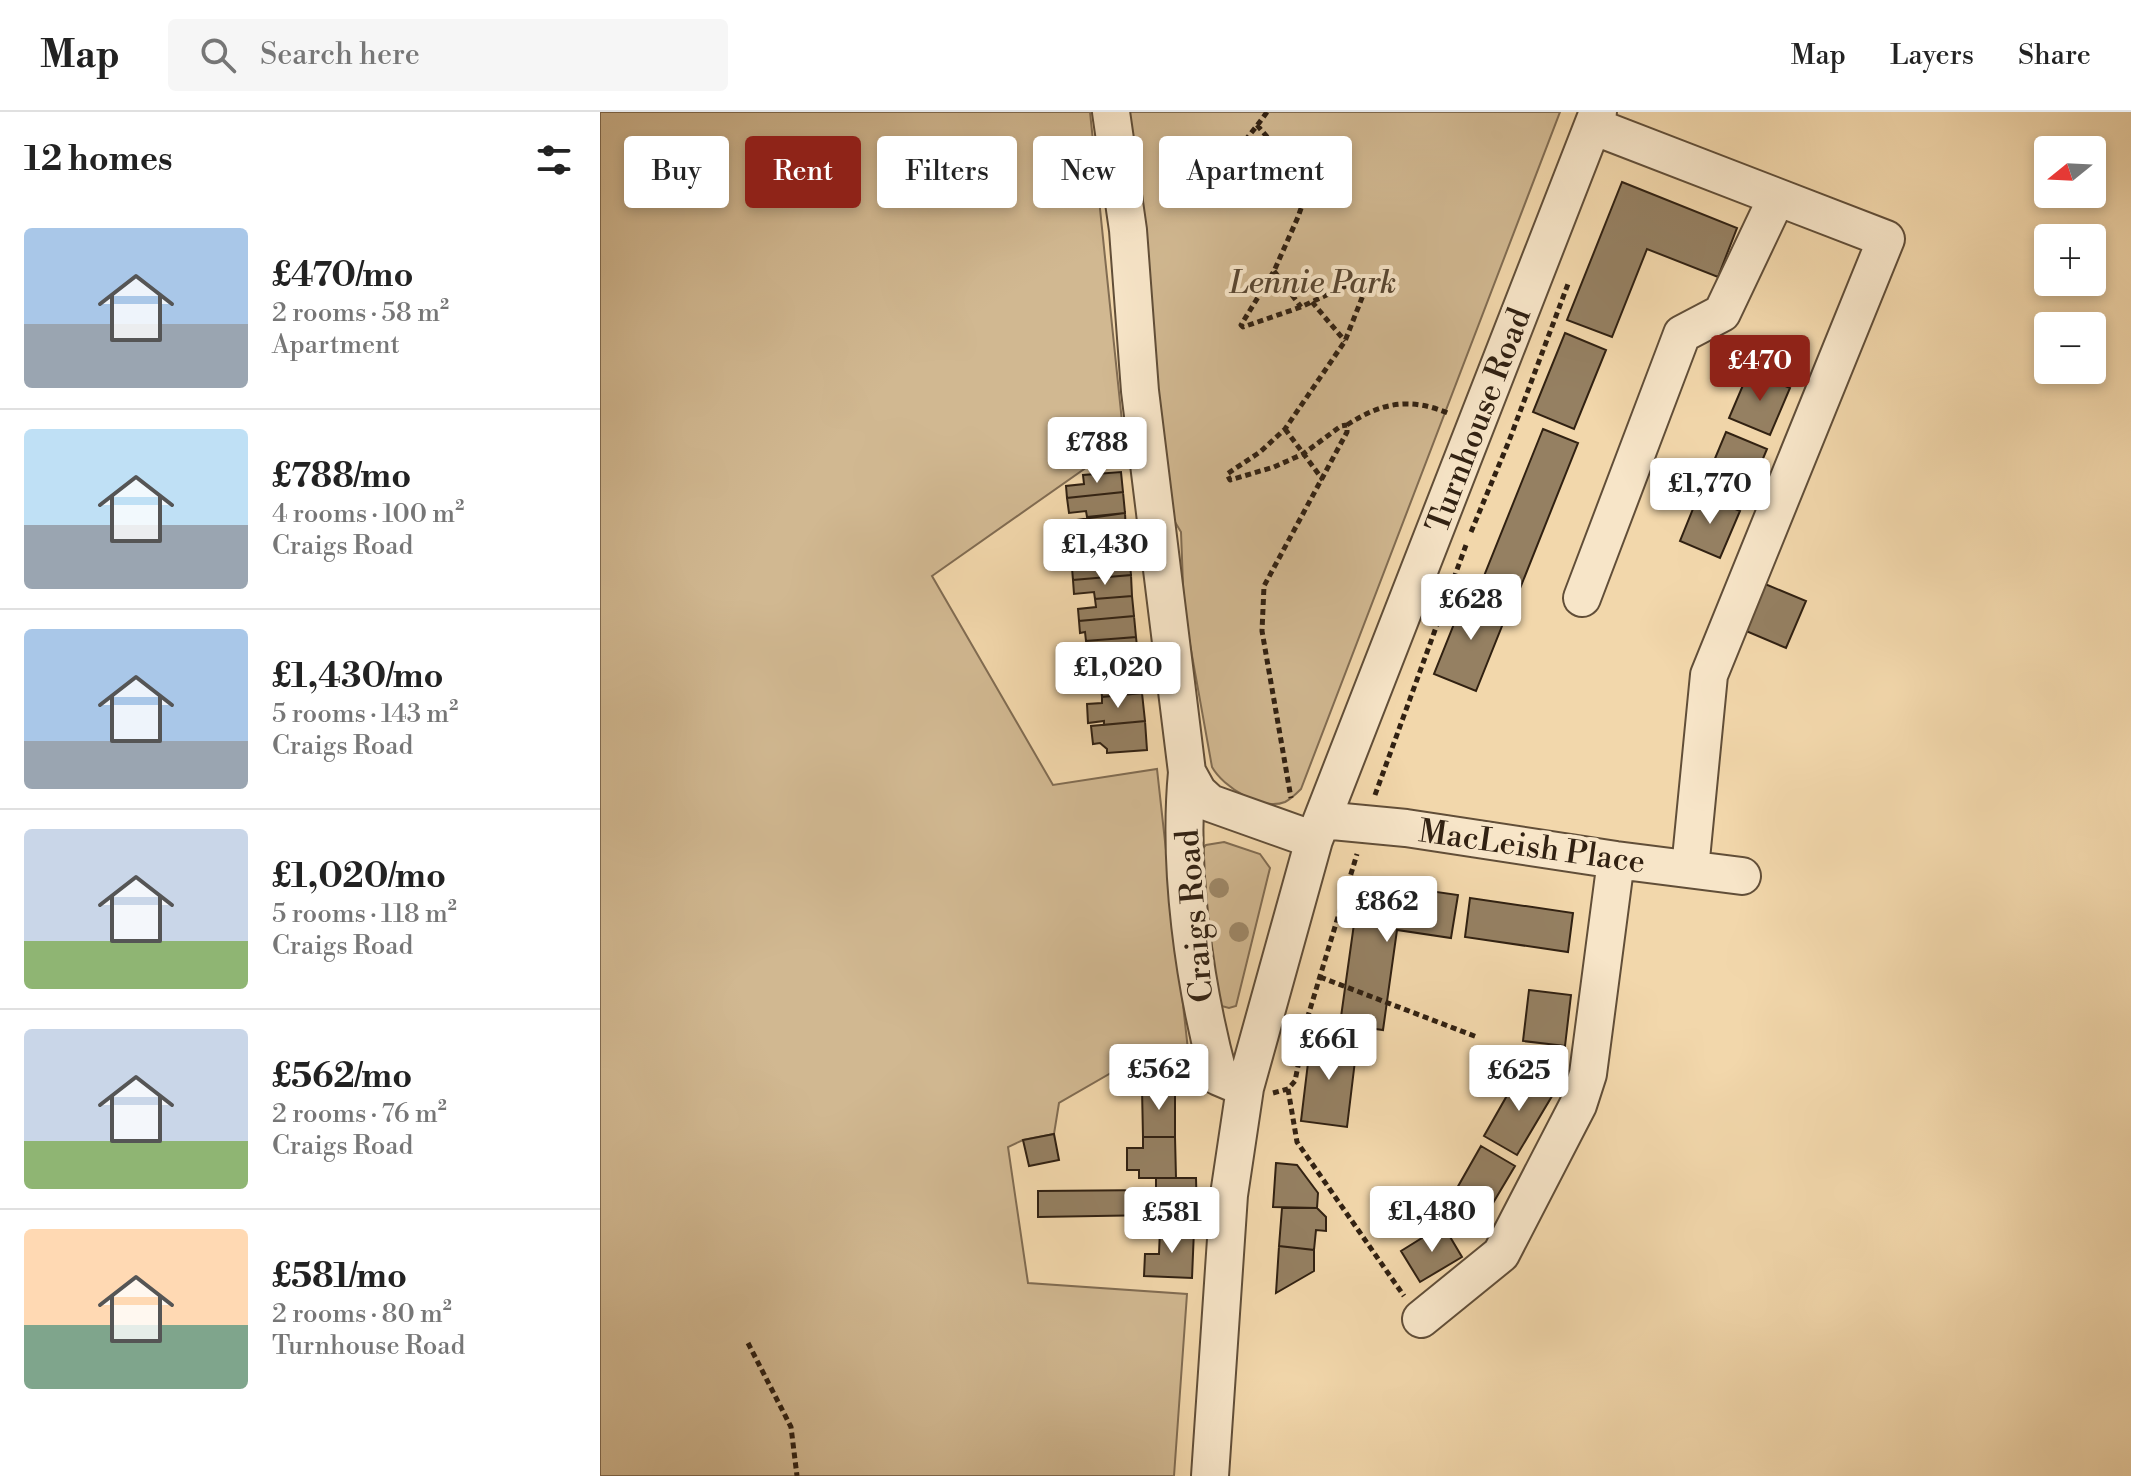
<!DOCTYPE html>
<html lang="en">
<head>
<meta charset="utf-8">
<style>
	:root { --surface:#fff; --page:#f6f6f6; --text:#222; --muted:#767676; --line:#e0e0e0; --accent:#8f2418 }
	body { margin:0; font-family:"Libre Bodoni",serif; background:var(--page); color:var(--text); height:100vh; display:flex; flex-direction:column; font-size:30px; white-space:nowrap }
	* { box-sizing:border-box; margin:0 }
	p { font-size:26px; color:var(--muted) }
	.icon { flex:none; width:44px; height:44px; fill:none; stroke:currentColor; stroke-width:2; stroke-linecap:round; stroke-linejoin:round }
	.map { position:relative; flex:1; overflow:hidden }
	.details { display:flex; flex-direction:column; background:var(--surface); width:600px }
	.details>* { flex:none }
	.banner { position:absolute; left:24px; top:24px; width:760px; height:72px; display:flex; gap:16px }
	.needle { width:52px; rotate:252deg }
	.tools { position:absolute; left:1434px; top:24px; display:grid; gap:16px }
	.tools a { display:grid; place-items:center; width:72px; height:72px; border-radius:8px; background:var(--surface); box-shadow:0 4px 12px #0003; font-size:40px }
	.price { position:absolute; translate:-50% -68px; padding:0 18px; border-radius:8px; background:#fff; color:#222; font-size:26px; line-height:52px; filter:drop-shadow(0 2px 4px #0008) }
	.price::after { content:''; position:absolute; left:50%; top:48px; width:24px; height:18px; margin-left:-12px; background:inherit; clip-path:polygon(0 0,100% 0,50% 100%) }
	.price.selected { background:var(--accent); color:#fff }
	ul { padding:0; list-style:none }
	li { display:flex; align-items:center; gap:24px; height:200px; padding:0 24px }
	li+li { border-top:2px solid var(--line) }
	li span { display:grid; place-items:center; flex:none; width:224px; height:160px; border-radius:8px; color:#555 }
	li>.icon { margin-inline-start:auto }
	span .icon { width:96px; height:96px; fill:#fffc; stroke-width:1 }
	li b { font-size:34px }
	h2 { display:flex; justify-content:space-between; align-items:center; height:96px; padding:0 24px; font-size:34px }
	.tag { padding:0 28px; border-radius:8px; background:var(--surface); box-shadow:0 4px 12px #0003; font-size:28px; line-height:72px }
	.tag.selected { background:var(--accent); color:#fff }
	header { display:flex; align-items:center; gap:48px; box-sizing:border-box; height:112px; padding:0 40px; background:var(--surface); border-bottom:2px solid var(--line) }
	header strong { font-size:38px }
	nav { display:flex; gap:44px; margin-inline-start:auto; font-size:28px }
	.search { width:560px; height:72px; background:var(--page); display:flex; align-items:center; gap:20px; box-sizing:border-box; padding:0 28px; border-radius:8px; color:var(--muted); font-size:30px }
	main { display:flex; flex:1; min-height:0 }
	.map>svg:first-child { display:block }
	.green { fill:#d1b891; stroke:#816c52; stroke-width:2 }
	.building { fill:#958062; stroke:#312112; stroke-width:2 }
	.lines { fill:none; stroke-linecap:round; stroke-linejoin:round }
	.minor-casing { stroke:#614e38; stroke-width:40 }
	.path { stroke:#312112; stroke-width:5; stroke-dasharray:6 4; stroke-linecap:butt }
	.minor { stroke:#f7e5c8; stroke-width:36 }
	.tree { fill:#9e8868 }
	.labels { text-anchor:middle; stroke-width:8; stroke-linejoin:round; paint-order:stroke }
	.park-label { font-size:32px; font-style:italic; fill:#594732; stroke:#f7e5c8 }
	.street-label { font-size:32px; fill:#312112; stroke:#f7e5c8 }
</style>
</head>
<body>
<header>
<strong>Map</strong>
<div class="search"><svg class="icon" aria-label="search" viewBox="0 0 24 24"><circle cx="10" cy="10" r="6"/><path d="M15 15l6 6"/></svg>Search here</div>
<nav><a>Map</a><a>Layers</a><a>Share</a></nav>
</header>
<main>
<section class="details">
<h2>12 homes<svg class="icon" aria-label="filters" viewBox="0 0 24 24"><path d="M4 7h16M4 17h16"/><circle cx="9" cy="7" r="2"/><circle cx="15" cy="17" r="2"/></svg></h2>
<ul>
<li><span style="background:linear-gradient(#a9c7e8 60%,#9aa5b1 0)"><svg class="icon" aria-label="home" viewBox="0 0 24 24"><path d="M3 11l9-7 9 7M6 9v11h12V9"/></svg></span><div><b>£470/mo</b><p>2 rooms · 58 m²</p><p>Apartment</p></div></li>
<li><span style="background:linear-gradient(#bfe0f5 60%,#9aa5b1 0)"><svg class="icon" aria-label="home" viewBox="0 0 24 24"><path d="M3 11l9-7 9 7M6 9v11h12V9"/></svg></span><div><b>£788/mo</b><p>4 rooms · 100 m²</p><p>Craigs Road</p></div></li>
<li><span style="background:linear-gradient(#a9c7e8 70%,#9aa5b1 0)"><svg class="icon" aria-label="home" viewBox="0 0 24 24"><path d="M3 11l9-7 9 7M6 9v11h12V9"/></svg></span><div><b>£1,430/mo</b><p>5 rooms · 143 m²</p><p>Craigs Road</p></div></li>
<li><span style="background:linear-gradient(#c9d6e8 70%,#8fb573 0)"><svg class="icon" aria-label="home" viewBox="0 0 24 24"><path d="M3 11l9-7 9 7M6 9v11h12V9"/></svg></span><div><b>£1,020/mo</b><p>5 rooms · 118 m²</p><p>Craigs Road</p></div></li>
<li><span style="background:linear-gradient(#c9d6e8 70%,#8fb573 0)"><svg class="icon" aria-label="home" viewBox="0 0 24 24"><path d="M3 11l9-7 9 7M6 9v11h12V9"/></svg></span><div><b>£562/mo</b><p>2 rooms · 76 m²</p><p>Craigs Road</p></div></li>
<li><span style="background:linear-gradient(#ffd9b3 60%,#7fa58c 0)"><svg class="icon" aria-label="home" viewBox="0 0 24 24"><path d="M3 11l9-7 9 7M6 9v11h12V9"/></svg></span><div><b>£581/mo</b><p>2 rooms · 80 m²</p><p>Turnhouse Road</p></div></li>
</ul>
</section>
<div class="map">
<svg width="1531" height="1364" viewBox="0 0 1531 1364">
	<rect width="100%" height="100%" fill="#f2d7ab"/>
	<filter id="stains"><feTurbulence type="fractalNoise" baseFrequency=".0025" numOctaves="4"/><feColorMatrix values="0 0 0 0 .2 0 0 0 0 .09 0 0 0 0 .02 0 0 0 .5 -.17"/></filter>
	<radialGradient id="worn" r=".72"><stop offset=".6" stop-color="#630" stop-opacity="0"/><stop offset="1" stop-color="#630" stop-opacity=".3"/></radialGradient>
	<path class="green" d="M0 0H490L524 329 332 464 453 673 557 657 589 947 537 946 459 991 454 1022 423 1028 408 1035 428 1171 587 1182 574 1364H0Z
		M527 0H960L701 677C696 682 691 687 685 690 662 699 623 675 612 655L584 499 581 420 569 400Z
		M624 730 660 742 670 756 636 894 629 896 614 892 601 738 606 733Z"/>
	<path class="building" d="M1022 70 1137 116 1118 165 1047 137 1012 225 967 208Z
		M965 221 1006 238 974 317 933 300Z
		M1149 259 1190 276 1170 323 1129 306Z
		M943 317 978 331 915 489 880 474Z
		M1126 320 1167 337 1147 385 1106 368Z
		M521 360 523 380 467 386 466 374 484 372 483 363Z
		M523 380 525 401 487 405 486 399 469 401 467 386Z
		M1099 382 1140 399 1120 446 1080 429Z
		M525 401 526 421 471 427 469 409Z
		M526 421 529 442 491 446 490 438 472 440 471 427Z
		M529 442 531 463 473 468 472 456 492 454 491 446Z
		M531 463 532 484 495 487 494 480 474 482 473 468Z
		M1165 472 1206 489 1186 536 1146 519Z
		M866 482 908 499 876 579 834 562Z
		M532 484 534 504 479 509 478 497 496 495 495 487Z
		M534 504 536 525 486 529 485 520 480 521 479 509Z
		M536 525 539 553 499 556V552L493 553 492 549 483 550 482 539H487L486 529Z
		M539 553 542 581 502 585 501 574 486 575 485 558Z
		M542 581 545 609 504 613V609L488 611 487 592 502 591V585Z
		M545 609 547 638 507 641V637L500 631 493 632 491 614Z
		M760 769 858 783 851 826 797 818 783 918 740 912Z
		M870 786 973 801 968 840 865 825Z
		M929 878 971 883 965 934 923 929Z
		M711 926 757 932 747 1015 701 1009Z
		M537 946H561L562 967 537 966Z
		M921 959 955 979 917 1043 884 1024Z
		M575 975V1025H543L542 976Z
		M454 1022 459 1048 429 1054 423 1028Z
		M543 1025H575L576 1066H539V1058H527V1036H543Z
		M881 1034 915 1054 877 1118 844 1099Z
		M676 1051 697 1053 718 1081 717 1096 673 1095Z
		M556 1066H596L597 1103H556Z
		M555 1078 556 1103 438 1105V1079Z
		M682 1096H717L726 1105V1119L716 1118 714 1138 679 1134Z
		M843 1113 862 1145 820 1170 801 1139Z
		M560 1117 594 1118 592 1166 544 1164 545 1142H559Z
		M679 1134 714 1138V1159L676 1181Z"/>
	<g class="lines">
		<defs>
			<path id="minor" d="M511 0 528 118 540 279 587 660 598 680 610 691 714 728
				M993 14 1286 127 1109 563 1090 757
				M982 486 1082 222 1122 201 1177 85
				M587 660C578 757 594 871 619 965L645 976
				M722 708 806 716 1016 748 1142 764
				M821 1207 901 1142 978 993 988 962 1016 748
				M610 1364 629 1083 645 976 714 728 998 0"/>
		</defs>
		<use href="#minor" class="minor-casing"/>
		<path class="path" d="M667 0C642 35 615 64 581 90L582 93 653 74 710 52 714 59 698 105 674 159 641 213 643 215 701 195 765 165 769 168 745 229 685 317 660 340 627 362 630 368 674 355 703 342 741 314 747 313V320L664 474 662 519 691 686
			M657 13 695 58
			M674 159 701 195
			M712 190 745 229
			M747 313C782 290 811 285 850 302
			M685 317 723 368
			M871 420 909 329 968 172
			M775 683 866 433
			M720 865 877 925
			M688 977 697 1030 804 1184
			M673 981 688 977 695 969 708 904 757 742
			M148 1231 191 1315 197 1364"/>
		<use href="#minor" class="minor"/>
	</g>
	<g class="tree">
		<circle cx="619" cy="776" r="10"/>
		<circle cx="639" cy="820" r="10"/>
	</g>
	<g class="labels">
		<g class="park-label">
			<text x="713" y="181">Lennie Park</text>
		</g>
		<g class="street-label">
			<text transform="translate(878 308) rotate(-69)" y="11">Turnhouse Road</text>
			<text transform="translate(932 734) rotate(8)" y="11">MacLeish Place</text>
			<text transform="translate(594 804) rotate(-95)" y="11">Craigs Road</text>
		</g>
	</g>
	<rect width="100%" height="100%" filter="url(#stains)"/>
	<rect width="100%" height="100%" fill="url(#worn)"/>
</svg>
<div class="tools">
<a><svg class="needle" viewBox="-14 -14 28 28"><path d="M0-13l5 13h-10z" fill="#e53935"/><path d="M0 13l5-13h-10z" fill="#767676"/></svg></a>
<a>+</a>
<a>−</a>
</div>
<b class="price selected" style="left:1160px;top:291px">£470</b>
<b class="price" style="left:497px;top:373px">£788</b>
<b class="price" style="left:1110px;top:414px">£1,770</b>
<b class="price" style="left:505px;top:475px">£1,430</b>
<b class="price" style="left:871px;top:530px">£628</b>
<b class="price" style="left:518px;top:598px">£1,020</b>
<b class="price" style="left:787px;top:832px">£862</b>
<b class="price" style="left:729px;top:970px">£661</b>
<b class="price" style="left:559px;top:1000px">£562</b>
<b class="price" style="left:919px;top:1001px">£625</b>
<b class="price" style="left:832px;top:1142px">£1,480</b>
<b class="price" style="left:572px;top:1143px">£581</b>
<div class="banner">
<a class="tag">Buy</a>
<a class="tag selected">Rent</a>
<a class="tag">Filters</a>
<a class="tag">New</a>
<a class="tag">Apartment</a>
</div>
</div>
</main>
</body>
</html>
